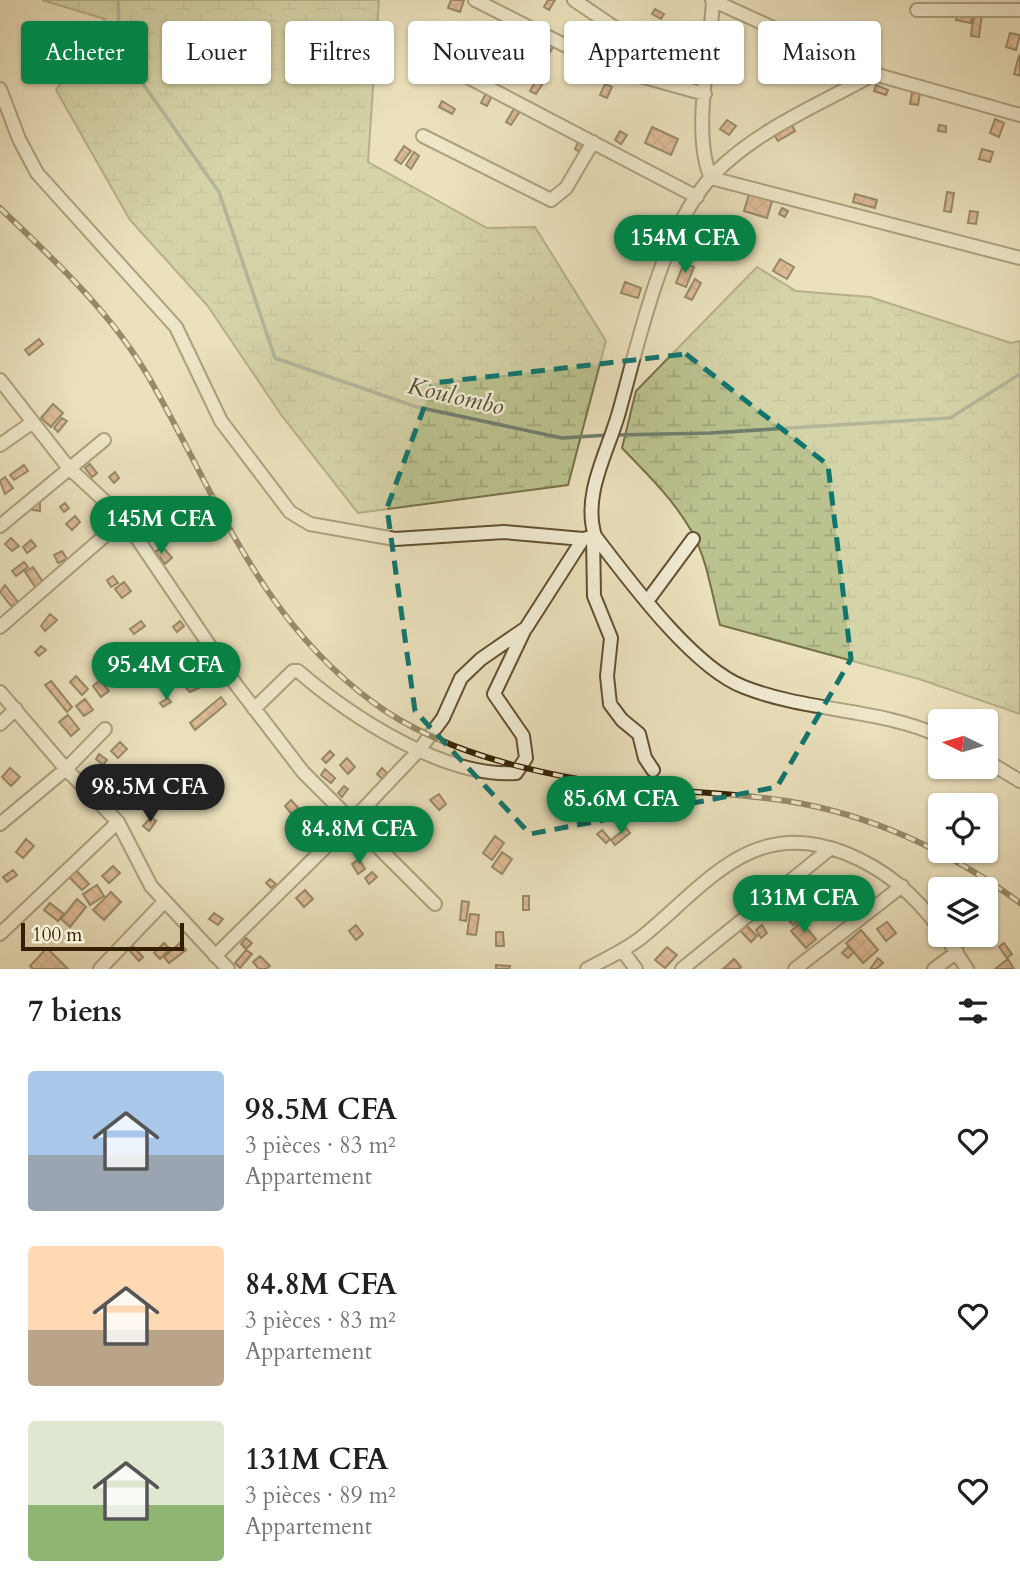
<!DOCTYPE html>
<html lang="fr">
<head>
<meta charset="utf-8">
<style>
	:root { --surface:#fff; --page:#f2f2f2; --text:#202124; --muted:#757577; --accent:#0b8043 }
	body { margin:0; font-family:Cardo,serif; background:var(--page); color:var(--text); height:100vh; display:flex; flex-direction:column; font-size:26px; white-space:nowrap }
	* { box-sizing:border-box; margin:0 }
	p { font-size:23px; color:var(--muted) }
	.icon { flex:none; width:38px; height:38px; fill:none; stroke:currentColor; stroke-width:2; stroke-linecap:round; stroke-linejoin:round }
	.map { position:relative; height:969px; overflow:hidden }
	.sheet { display:flex; flex-direction:column; background:var(--surface); flex:1 }
	.sheet>* { flex:none }
	.guide { position:absolute; left:21px; top:21px; width:978px; height:63px; display:flex; gap:14px }
	.needle { width:46px; rotate:275deg }
	.buttons { position:absolute; left:928px; top:709px; display:grid; gap:14px }
	.buttons a { display:grid; place-items:center; width:70px; height:70px; border-radius:7px; background:var(--surface); box-shadow:0 2px 5px #0004; font-size:35px }
	.scale { position:absolute; left:21px; bottom:18px; width:163px; box-sizing:border-box; padding-left:7px; border:4px solid #332002; border-top:0; font-size:19px; line-height:24px; white-space:nowrap; color:#332002; -webkit-text-stroke:5px #f2ecd4; paint-order:stroke }
	.price { position:absolute; translate:-50% -60px; padding:0 16px; border-radius:24px; background:var(--accent); color:#fff; font-size:23px; line-height:46px; filter:drop-shadow(0 2px 4px #0008) }
	.price::after { content:''; position:absolute; left:50%; top:42px; width:21px; height:16px; margin-left:-10px; background:inherit; clip-path:polygon(0 0,100% 0,50% 100%) }
	.price.active { background:#222; color:#fff }
	ul { padding:0; list-style:none }
	li { display:flex; align-items:center; gap:21px; height:175px; padding:0 28px }
	li span { display:grid; place-items:center; flex:none; width:196px; height:140px; border-radius:7px; color:#555 }
	li>.icon { margin-inline-start:auto }
	span .icon { width:84px; height:84px; fill:#fffc; stroke-width:1 }
	li b { font-size:30px }
	h2 { display:flex; justify-content:space-between; align-items:center; height:84px; padding:0 28px; font-size:30px }
	.pill { padding:0 24px; border-radius:7px; background:var(--surface); box-shadow:0 2px 5px #0004; font-size:24px; line-height:63px }
	.pill.active { background:var(--accent); color:#fff }
	.map>svg:first-child { display:block }
	.wetland { fill:url(#wetland-marsh); stroke:#767148; stroke-width:2 }
	.lines { fill:none; stroke-linecap:round; stroke-linejoin:round }
	.stream { stroke:#707e6d; stroke-width:3.5 }
	.building { fill:url(#building-cross-hatch); stroke:#332002; stroke-width:2 }
	.minor-casing { stroke:#615031; stroke-width:16 }
	.minor { stroke:#f2ecd4; stroke-width:12 }
	.rail-casing { stroke:#332002; stroke-width:6 }
	.rail { stroke:#f2ecd4; stroke-width:3.5; stroke-dasharray:10; stroke-linecap:butt }
	.marked { fill:none; stroke:#0f766e; stroke-width:5; stroke-dasharray:14 9; stroke-linejoin:round }
	.labels { text-anchor:middle; stroke-width:5; stroke-linejoin:round; paint-order:stroke }
	.water-label { font-size:24px; font-style:italic; fill:#514f38; stroke:#f2ecd4 }
</style>
</head>
<body>
<div class="map">
<svg width="1020" height="969" viewBox="0 0 1020 969">
	<defs>
		<pattern id="wetland-marsh" width="20" height="14" patternUnits="userSpaceOnUse" patternTransform="scale(1.75)"><rect width="20" height="14" fill="#bac28f"/><path d="M1 5h8M5 5V1M11 12h8M15 12V8" fill="none" stroke="#a0a67a"/></pattern>
		<pattern id="building-cross-hatch" width="8" height="8" patternUnits="userSpaceOnUse" patternTransform="scale(1.75)"><rect width="8" height="8" fill="#d08d69"/><path d="M0 0l8 8M0 8l8-8" fill="none" stroke="#a97354"/></pattern>
	</defs>
	<rect width="100%" height="100%" fill="#ebe1bd"/>
	<filter id="stains"><feTurbulence type="fractalNoise" baseFrequency=".00286" numOctaves="4"/><feColorMatrix values="0 0 0 0 .2 0 0 0 0 .09 0 0 0 0 .02 0 0 0 .5 -.17"/></filter>
	<radialGradient id="worn" r=".72"><stop offset=".6" stop-color="#630" stop-opacity="0"/><stop offset="1" stop-color="#630" stop-opacity=".3"/></radialGradient>
	<path class="wetland" d="M42 0H379L368 162 487 228 535 227 606 341 568 485 358 513 282 416 207 305 130 220 56 90 105 19Z
		M757 267 796 291 870 297 1011 343 1020 341V714L919 679 720 625C712 595 707 559 692 532 674 500 647 474 622 448L636 391Z"/>
	<g class="lines">
		<path class="stream" d="M118 0 120 51 219 192 275 358 417 407 562 438 608 435
			M616 435 710 433 950 418 1020 374"/>
	</g>
	<path class="building" d="M451 0H464L460 12 448 8Z
		M548 0H555L549 10 544 7Z
		M655 9 664 14 661 19 652 14Z
		M974 13 982 14 979 37 971 36Z
		M957 14 972 17 971 23 956 20Z
		M592 25 603 31 593 49 583 43Z
		M527 30 534 35 526 45 519 41Z
		M605 33 613 38 609 44 601 39Z
		M1010 33 1020 35 1016 50 1006 47Z
		M549 40 555 44 550 52 544 48Z
		M520 46 544 62 538 71 514 55Z
		M628 51 634 54 630 63 624 61Z
		M425 55 430 58 426 67 421 64Z
		M509 55 537 71 531 82 503 66Z
		M1019 56 1020 57V76L1014 74Z
		M537 79 543 83 536 94 530 91Z
		M605 84 612 87 607 98 600 95Z
		M876 85 888 90 886 95 874 91Z
		M487 91 493 94 487 106 481 103Z
		M912 92 920 93 918 105 910 104Z
		M442 101 455 109 452 114 439 107Z
		M517 104 523 107 511 125 506 122Z
		M995 119 1004 123 999 137 990 133Z
		M727 120 736 126 729 135 720 129Z
		M791 123 795 131 778 141 773 133Z
		M939 125 946 126V132L938 131Z
		M652 127 678 139 671 155 645 143Z
		M620 131 627 135 621 144 615 140Z
		M578 142 584 145 580 152 575 149Z
		M404 146 411 151 401 164 395 160Z
		M982 149 993 152 990 162 979 159Z
		M414 152 419 156 411 169 406 165Z
		M947 192 954 193 951 212 944 211Z
		M749 194 772 201 767 218 744 211Z
		M855 194 877 200 875 208 853 202Z
		M782 208 788 211 785 217 779 214Z
		M970 211 978 212 976 224 968 223Z
		M780 259 794 267 787 279 773 271Z
		M684 263 694 267 686 287 676 283Z
		M695 279 701 283 692 300 685 297Z
		M625 282 641 288 638 298 621 293Z
		M39 339 43 344 29 355 25 350Z
		M53 404 63 413 51 427 41 418Z
		M62 418 67 421 58 432 54 428Z
		M90 464 97 473 92 477 85 468Z
		M24 465 28 471 14 480 10 475Z
		M115 472 119 478 114 483 109 477Z
		M5 477 13 488 5 494 0 481Z
		M33 502 40 503V511L32 510Z
		M65 503 69 508 64 512 60 507Z
		M75 516 80 522 72 530 66 524Z
		M11 538 19 546 12 551 5 544Z
		M31 540 36 546 27 553 23 547Z
		M162 546 172 558 165 564 160 557 154 562 150 557Z
		M62 551 67 559 58 563 54 555Z
		M24 562 28 567 16 576 12 571Z
		M33 567 43 582 35 587 25 572Z
		M113 576 118 583 111 587 107 580Z
		M124 582 131 591 122 598 115 589Z
		M5 585 18 602 12 607 0 592Z
		M50 614 57 620 45 631 41 626Z
		M141 621 145 626 134 634 130 629Z
		M180 621 184 626 177 632 173 627Z
		M41 646 46 650 39 656 35 652Z
		M179 651 183 657 170 665 166 660Z
		M188 668 193 674 179 685 175 680Z
		M201 674 205 679 197 686 199 688 190 692 185 687Z
		M76 676 88 689 82 695 70 682Z
		M100 680 109 691 101 697 93 686Z
		M51 681 72 707 67 712 45 685Z
		M221 697 226 704 195 730 190 723Z
		M168 698 171 702 163 707 160 703Z
		M85 699 93 710 84 716 76 706Z
		M68 715 79 729 71 736 59 722Z
		M120 742 127 749 118 758 111 751Z
		M330 751 334 755 326 763 322 759Z
		M99 754 107 760 103 765 96 759Z
		M347 758 355 767 348 774 340 765Z
		M10 768 20 777 11 786 2 777Z
		M382 768 387 773 382 779 377 774Z
		M325 769 335 778 331 783 321 775Z
		M146 770 152 775 145 783 139 779Z
		M344 786 348 789 342 797 338 793Z
		M439 794 446 804 439 810 430 800Z
		M291 800 301 811 294 817 285 806Z
		M151 817 156 821 149 831 143 826Z
		M626 828 630 833 615 845 611 840Z
		M602 830 610 839 606 843 597 834Z
		M495 836 504 843 492 860 483 853Z
		M26 839 34 846 23 858 16 852Z
		M390 842 396 849 391 854 384 848Z
		M502 852 512 859 502 874 492 867Z
		M359 859 365 869 358 874 352 864Z
		M113 866 120 873 109 883 102 876Z
		M74 868 89 884 82 890 67 875Z
		M13 870 17 875 7 882 3 877Z
		M372 872 377 877 369 884 365 878Z
		M270 879 276 884 271 888 266 883Z
		M749 884 756 894 744 902 738 892Z
		M97 885 104 896 90 905 83 894Z
		M835 888 841 894 831 902 826 896Z
		M305 890 313 899 304 907 296 898Z
		M857 891 864 897 860 901 854 894Z
		M111 892 121 902 104 920 93 910Z
		M523 896H529V910H523Z
		M77 899 86 907 70 927 61 919Z
		M462 901 469 902 466 921 460 920Z
		M50 903 64 914 58 921 44 910Z
		M811 907 816 913 805 922 801 919 793 925 790 922Z
		M214 913 223 919 218 925 209 919Z
		M470 914 479 915 476 935 467 934Z
		M742 921 757 936 751 942 736 926Z
		M801 922 816 939 806 948 791 931Z
		M887 922 896 933 886 941 877 929Z
		M356 925 363 934 356 940 349 931Z
		M762 925 767 933 761 938 756 930Z
		M861 930 878 950 863 963 846 943Z
		M496 932H503L504 946H496Z
		M968 934H983L975 942Z
		M246 938 252 943 246 949 241 944Z
		M130 943 143 957 139 961 126 947Z
		M164 943 170 949 160 959 154 953Z
		M180 943 186 950 169 963 164 957Z
		M1004 943 1012 954 1007 958 999 947Z
		M667 947 677 955 665 968 655 960Z
		M848 947 854 952 848 958 842 953Z
		M47 948 68 969H33L30 966Z
		M246 950 252 954 240 968 235 963Z
		M260 956 270 966 266 969H259L253 962Z
		M878 958 883 963 876 969H870Z
		M734 959 741 967 739 969H723Z
		M1008 959 1014 969H995Z
		M496 965 510 966 509 969H496Z"/>
	<g class="lines">
		<defs>
			<path id="minor" d="M475 0 608 67 705 94
				M574 0 630 38
				M712 0 874 74 1020 115
				M713 0C711 51 691 133 711 178L1020 258
				M917 10H1020
				M441 63 697 197
				M874 74C821 104 760 128 716 172 663 224 639 341 619 412 608 452 582 494 595 536 628 579 693 668 744 687 807 712 878 708 940 736
				M0 89 19 139 37 173 176 327 221 421 290 512 310 524 395 539 504 532 583 539 595 536
				M423 136 551 200 566 188 593 142
				M0 380 68 467 124 519 237 686 303 772 435 904
				M0 445 33 422
				M0 526 104 440
				M593 536 594 596 611 638 607 676 610 704 622 720 639 734 645 758 653 770
				M648 600 693 539
				M0 627 124 519
				M0 692 66 769 118 822 151 886 228 969
				M254 709 293 671H298C350 716 444 778 516 773L526 758 523 736 494 694 524 631
				M0 724 16 709
				M985 760 1020 781
				M0 824 66 769 105 729
				M0 934 118 822
				M944 934 967 969
				M622 950 636 969
				M215 956 351 822 420 749 443 718 461 678 481 659 526 628 583 539
				M100 969 165 901
				M587 969C605 959 626 950 642 937 706 885 752 816 845 853 885 869 914 894 940 929
				M682 969 831 848
				M795 969 902 886
				M934 969 957 952"/>
		</defs>
		<use href="#minor" class="minor-casing"/>
		<use href="#minor" class="minor"/>
		<defs>
			<path id="rail" d="M0 208C53 259 110 311 148 376 217 495 257 617 374 703 448 758 565 781 655 789 699 793 744 794 787 801 873 815 951 852 1020 903"/>
		</defs>
		<use href="#rail" class="rail-casing"/>
		<use href="#rail" class="rail"/>
	</g>
	<path d="M0 0H1020V969H0ZM686 354 828 465 851 659 777 787 530 834 415 711 387 508 433 383Z" fill="#ebe1bd" fill-opacity=".55" fill-rule="evenodd"/>
	<path class="marked" d="M686 354 828 465 851 659 777 787 530 834 415 711 387 508 433 383Z"/>
	<g class="labels">
		<g class="water-label">
			<text transform="translate(456 396) rotate(13)" y="8">Koulombo</text>
		</g>
	</g>
	<rect width="100%" height="100%" filter="url(#stains)"/>
	<rect width="100%" height="100%" fill="url(#worn)"/>
</svg>
<div class="buttons">
<a><svg class="needle" viewBox="-14 -14 28 28"><path d="M0-13l5 13h-10z" fill="#e53935"/><path d="M0 13l5-13h-10z" fill="#757577"/></svg></a>
<a><svg class="icon" aria-label="locate" viewBox="0 0 24 24"><circle cx="12" cy="12" r="6"/><path d="M12 2v4M12 18v4M2 12h4M18 12h4"/></svg></a>
<a><svg class="icon" aria-label="layers" viewBox="0 0 24 24"><path d="M12 4l9 5-9 5-9-5zM3 14l9 5 9-5"/></svg></a>
</div>
<div class="scale">100 m</div>
<b class="price" style="left:685px;top:275px">154M CFA</b>
<b class="price" style="left:161px;top:556px">145M CFA</b>
<b class="price" style="left:166px;top:702px">95.4M CFA</b>
<b class="price active" style="left:150px;top:824px">98.5M CFA</b>
<b class="price" style="left:621px;top:836px">85.6M CFA</b>
<b class="price" style="left:359px;top:866px">84.8M CFA</b>
<b class="price" style="left:804px;top:935px">131M CFA</b>
<div class="guide">
<a class="pill active">Acheter</a>
<a class="pill">Louer</a>
<a class="pill">Filtres</a>
<a class="pill">Nouveau</a>
<a class="pill">Appartement</a>
<a class="pill">Maison</a>
</div>
</div>
<section class="sheet">
<h2>7 biens<svg class="icon" aria-label="filters" viewBox="0 0 24 24"><path d="M4 7h16M4 17h16"/><circle cx="9" cy="7" r="2"/><circle cx="15" cy="17" r="2"/></svg></h2>
<ul>
<li><span style="background:linear-gradient(#a9c7e8 60%,#9aa5b1 0)"><svg class="icon" aria-label="home" viewBox="0 0 24 24"><path d="M3 11l9-7 9 7M6 9v11h12V9"/></svg></span><div><b>98.5M CFA</b><p>3 pièces · 83 m²</p><p>Appartement</p></div><svg class="icon" aria-label="heart" viewBox="0 0 24 24"><path d="M12 20l-8-8c-3-5 5-10 8-4 3-6 11-1 8 4z"/></svg></li>
<li><span style="background:linear-gradient(#ffd9b3 60%,#b9a48a 0)"><svg class="icon" aria-label="home" viewBox="0 0 24 24"><path d="M3 11l9-7 9 7M6 9v11h12V9"/></svg></span><div><b>84.8M CFA</b><p>3 pièces · 83 m²</p><p>Appartement</p></div><svg class="icon" aria-label="heart" viewBox="0 0 24 24"><path d="M12 20l-8-8c-3-5 5-10 8-4 3-6 11-1 8 4z"/></svg></li>
<li><span style="background:linear-gradient(#dfe7d0 60%,#8fb573 0)"><svg class="icon" aria-label="home" viewBox="0 0 24 24"><path d="M3 11l9-7 9 7M6 9v11h12V9"/></svg></span><div><b>131M CFA</b><p>3 pièces · 89 m²</p><p>Appartement</p></div><svg class="icon" aria-label="heart" viewBox="0 0 24 24"><path d="M12 20l-8-8c-3-5 5-10 8-4 3-6 11-1 8 4z"/></svg></li>
</ul>
</section>
</body>
</html>
